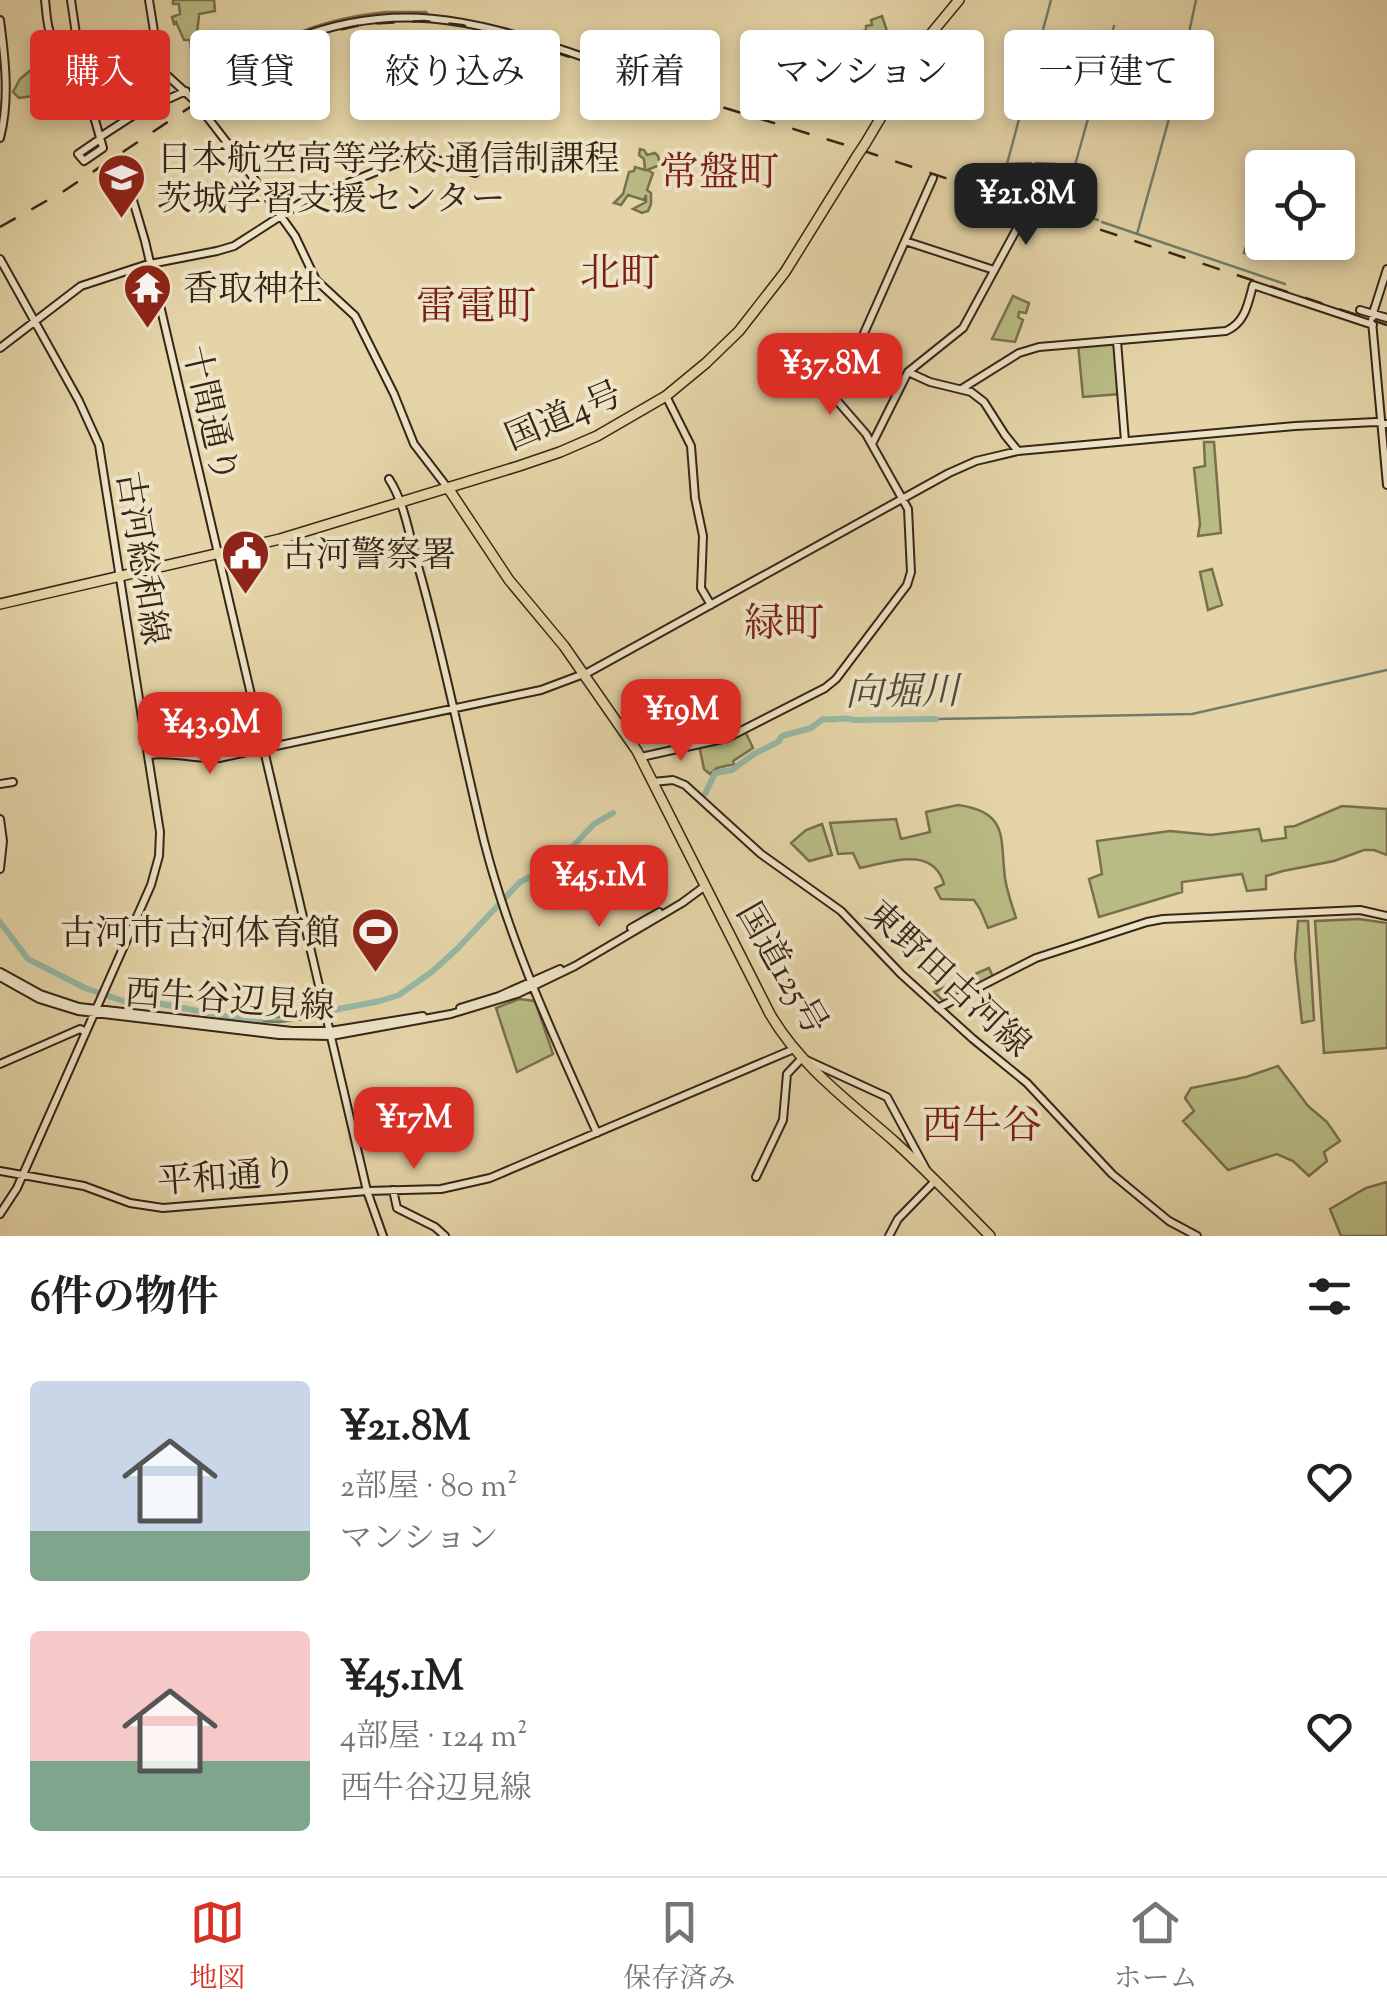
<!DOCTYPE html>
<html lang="ja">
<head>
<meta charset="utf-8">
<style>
	:root { --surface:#fff; --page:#f6f6f6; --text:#222; --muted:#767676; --line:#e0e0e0; --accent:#d93025 }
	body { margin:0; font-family:"Sorts Mill Goudy","Noto Serif JP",serif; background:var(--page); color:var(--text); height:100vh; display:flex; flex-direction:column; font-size:38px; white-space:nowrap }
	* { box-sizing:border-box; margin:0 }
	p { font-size:32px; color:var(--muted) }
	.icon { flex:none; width:55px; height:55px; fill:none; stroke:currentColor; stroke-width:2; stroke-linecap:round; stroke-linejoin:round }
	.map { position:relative; height:1236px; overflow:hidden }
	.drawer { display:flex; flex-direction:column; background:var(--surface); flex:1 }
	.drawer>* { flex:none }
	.top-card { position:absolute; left:30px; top:30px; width:1328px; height:90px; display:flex; gap:20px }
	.fabs { position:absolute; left:1245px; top:150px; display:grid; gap:20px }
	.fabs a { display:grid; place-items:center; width:110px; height:110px; border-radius:10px; background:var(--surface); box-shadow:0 5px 15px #0003; font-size:50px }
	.price { position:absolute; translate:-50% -85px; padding:0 22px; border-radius:20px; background:var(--accent); color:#fff; font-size:32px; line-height:65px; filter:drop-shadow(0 2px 5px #0008) }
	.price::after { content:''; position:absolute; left:50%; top:60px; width:30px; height:22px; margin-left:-15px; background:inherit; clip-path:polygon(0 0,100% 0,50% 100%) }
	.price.current { background:#222; color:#fff }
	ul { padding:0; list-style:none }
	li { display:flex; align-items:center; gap:30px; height:250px; padding:0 30px }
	li span { display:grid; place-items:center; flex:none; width:280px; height:200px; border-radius:10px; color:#555 }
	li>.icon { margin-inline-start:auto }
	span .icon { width:120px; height:120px; fill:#fffc; stroke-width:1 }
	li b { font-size:42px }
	h2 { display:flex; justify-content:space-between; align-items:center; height:120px; padding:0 30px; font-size:42px }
	.tag { padding:0 35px; border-radius:10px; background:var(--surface); box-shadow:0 5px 15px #0003; font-size:35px; line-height:90px }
	.tag.current { background:var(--accent); color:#fff }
	.menu { display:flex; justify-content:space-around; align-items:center; height:140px; border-top:2px solid var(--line); background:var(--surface); font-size:28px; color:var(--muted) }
	.menu a { display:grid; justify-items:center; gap:5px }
	.menu .current { color:var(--accent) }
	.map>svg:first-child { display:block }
	.green { fill:#b9bb84; stroke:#78704e; stroke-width:2.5 }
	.water { fill:#96b8a4; stroke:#707d6c; stroke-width:2.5 }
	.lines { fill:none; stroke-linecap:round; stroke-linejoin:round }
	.stream { stroke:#707d6c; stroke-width:2.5 }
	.river { stroke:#96b8a4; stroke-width:6 }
	.secondary-casing { stroke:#372517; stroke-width:10 }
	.highway-casing { stroke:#372517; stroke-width:12 }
	.secondary { stroke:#ede3c6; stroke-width:6 }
	.highway { stroke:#e4d4a7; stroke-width:9 }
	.rail { stroke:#372517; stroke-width:2.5; stroke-dasharray:18 18; stroke-linecap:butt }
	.highway-bridge-casing { stroke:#372517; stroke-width:12; stroke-linecap:butt }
	.highway-bridge { stroke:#e4d4a7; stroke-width:9 }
	.labels { text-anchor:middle; stroke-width:8; stroke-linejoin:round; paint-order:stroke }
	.poi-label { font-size:35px; fill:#372517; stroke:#ede3c6; text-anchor:start }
	.street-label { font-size:35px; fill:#372517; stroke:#ede3c6 }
	.water-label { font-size:38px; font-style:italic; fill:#4f4a3a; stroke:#ede3c6 }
	.quarter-label { font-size:40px; fill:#7a1f14; stroke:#ede3c6 }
</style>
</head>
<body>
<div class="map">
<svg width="1387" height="1236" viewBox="0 0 1387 1236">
	<rect width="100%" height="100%" fill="#e4d4a7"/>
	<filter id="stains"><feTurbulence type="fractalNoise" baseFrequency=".002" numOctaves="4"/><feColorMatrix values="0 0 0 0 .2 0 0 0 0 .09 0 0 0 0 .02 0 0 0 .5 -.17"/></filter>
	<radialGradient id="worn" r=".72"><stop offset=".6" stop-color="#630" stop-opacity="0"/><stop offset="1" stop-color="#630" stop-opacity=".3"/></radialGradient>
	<path class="green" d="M173 0H214L215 11 199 14C199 25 195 33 198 44L194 49H191L190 40H184L176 22 174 24 172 17 180 14 179 4H173Z
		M387 12H426L429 16 379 17 292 40 196 97 192 90 207 81 210 82C272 43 311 19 387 12Z
		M882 16 887 31 883 32 884 36 867 45 863 31 866 30V26L872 25 871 20Z
		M119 53 122 76 118 77 119 81 102 85 100 80 91 82 89 73 99 70V67L108 64 107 55Z
		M75 55 76 66 71 68 73 80 55 82 54 74 48 75 51 79 50 87 41 95 19 98 13 92 20 79 32 69 31 61Z
		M640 149 644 150 647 155 655 153 658 156 660 165 647 170 653 173 647 190 651 193V204L648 211 642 213 633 209 646 202V195L644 200 628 195 621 205 614 203 623 194 629 172 634 171 635 167 645 170 644 159 639 155Z
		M1262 192V242L1271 243 1266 259 1244 253Z
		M1013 296 1029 303 1026 313 1019 312 1018 317 1023 320 1015 342 992 339Z
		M1116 342 1120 394 1083 397 1078 344Z
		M1204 442H1214L1221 533 1198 536 1200 524 1194 468 1205 466Z
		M1212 569 1222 605 1208 610 1200 572Z
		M745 731 753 748 733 761 734 764 717 768 710 774 704 769 699 745Z
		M958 805C1009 812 1000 838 1005 878 1007 892 1012 905 1016 918L988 928 980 909 974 900 941 899 935 888 944 884C933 845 890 862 860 868L853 853 838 854 830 823 896 819 901 839 930 832 926 812Z
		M1342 806 1387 809V855L1374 850H1364L1334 861 1283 871 1266 876V889L1247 891 1242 874 1182 882V892L1099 917 1089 879 1102 874 1097 841 1170 831 1211 835 1259 829 1262 841 1286 838 1285 827 1295 826Z
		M822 824 832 855 809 861 791 843 806 830Z
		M1359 919 1387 923V1048L1324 1053 1315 921Z
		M1298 921H1308L1314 1020 1302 1023 1295 957Z
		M989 968 994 979 961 996 949 1007 934 992Z
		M519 999 535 1001 553 1054 517 1072 496 1008Z
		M1278 1066 1308 1106 1327 1122 1340 1141 1324 1152 1327 1161 1309 1176 1293 1161 1277 1154 1228 1170 1183 1121 1194 1111 1185 1098 1191 1088 1246 1077Z
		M1387 1182V1236H1341L1330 1209 1366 1188Z"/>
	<path class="water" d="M318 1009 320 1017 279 1022 258 1021 257 1019 260 1016 277 1014V1017Z"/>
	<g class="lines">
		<path class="stream" d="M1031 163 1007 164 1051 0
			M1036 163 1057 164 1061 174 1069 182
			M1070 183 1114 26
			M1079 214 1098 220
			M1102 222 1285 284
			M1137 234 1190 43 1187 42 1196 0
			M936 719 1192 714 1387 670"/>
		<path class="river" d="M698 798 705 794 715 773 732 770 754 754 778 742 782 736 811 728 823 719C834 721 844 716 854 720L936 719
			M0 922 28 959 85 988 126 1002 157 1003 223 1016 261 1019
			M313 1014 380 1001 399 995 433 971 458 948 520 882 556 864 594 824 613 813"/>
		<defs>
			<path id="secondary" d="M45 0C48 23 45 50 76 45
				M71 0 82 75 103 148 84 161 78 154
				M149 0 160 69 194 100 242 162 295 236 316 280 355 316 394 394 414 444 447 487
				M0 20C5 59 10 100 0 138
				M194 100C226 78 257 55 292 40 394 0 470 19 569 52 603 64 637 74 671 85
				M100 137 137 113 186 91
				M78 154 100 139
				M133 166 140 180 129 187 114 190 110 180Z
				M129 187 145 241 367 1191 383 1236
				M905 241 994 270
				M0 259 79 401 99 445 160 832 159 856 151 885 17 1188 0 1214
				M1387 269 1373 313 1372 321 1387 485
				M1360 310 1387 318
				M1117 341 1125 441
				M0 348 81 286 145 265 217 251 234 246 304 201 414 156 423 155 475 173
				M857 349 933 178
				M908 372 930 382 971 392 984 402 1005 435 1018 451
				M963 388 1019 353 1039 347 1226 331C1245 323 1248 304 1253 285L1373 325
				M666 396 691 446 695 498 703 536 701 588 711 605
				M872 444 908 372 963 328 1027 210
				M389 479C404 502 409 533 416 559 443 651 461 747 484 841 510 943 554 1037 597 1133
				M149 755C173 751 195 760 219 758L541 690 589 672 949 473 976 461 1018 451 1295 426 1376 422 1387 424
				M641 757 727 738 825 688 836 679 907 585 911 572 908 509 866 434 813 373
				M653 782 673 780 685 785 761 854 841 911 901 974 973 1039 1027 1083 1112 1174 1169 1221 1197 1236
				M0 784 13 782
				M0 819 3 841 0 869
				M631 928 659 912
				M0 972 40 994 79 1007 292 1031H330L423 1016
				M0 977 39 999 78 1011 279 1035 331 1036 451 1014 517 994 575 966 682 903 705 886
				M460 1008 499 996 560 969
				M938 1008 1036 958 1147 922 1163 919 1360 910 1387 916
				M0 1064 80 1029 86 1032
				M0 1171 84 1186 130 1203 163 1208 367 1191 441 1189 490 1178 794 1049
				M756 1177 783 1120 787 1074 802 1058 887 1097 928 1173
				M393 1190 397 1208 435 1227 445 1236
				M889 1236 898 1219 935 1181"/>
			<path id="highway" d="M865 144 930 35 959 0
				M448 488 509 580 564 646 637 751 770 1014C800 1066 851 1103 895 1142 928 1172 959 1204 990 1236
				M0 604 280 539 519 466 560 452 597 436 666 396 706 363 739 331 785 272 857 156"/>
		</defs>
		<use href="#secondary" class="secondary-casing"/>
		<use href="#highway" class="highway-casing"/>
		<use href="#secondary" class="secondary"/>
		<use href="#highway" class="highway"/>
		<path class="rail" d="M0 227 64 191 243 72 289 46 326 33 365 24 424 21 462 25 515 39 712 104 852 147 1387 325"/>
		<defs>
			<path id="highway-bridge" d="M857 156 865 144"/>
		</defs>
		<use href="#highway-bridge" class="highway-bridge-casing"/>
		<use href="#highway-bridge" class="highway-bridge"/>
	</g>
	<defs>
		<symbol id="university-pin" viewBox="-11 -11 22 30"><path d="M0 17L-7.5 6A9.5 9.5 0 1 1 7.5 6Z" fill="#8f2418" stroke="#ede3c6"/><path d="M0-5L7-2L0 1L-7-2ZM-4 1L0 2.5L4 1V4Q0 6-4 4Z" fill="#fff"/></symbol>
		<symbol id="temple-pin" viewBox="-11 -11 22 30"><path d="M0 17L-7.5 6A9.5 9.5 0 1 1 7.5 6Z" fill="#8f2418" stroke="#ede3c6"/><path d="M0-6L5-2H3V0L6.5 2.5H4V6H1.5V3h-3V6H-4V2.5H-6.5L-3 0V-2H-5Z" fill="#fff"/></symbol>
		<symbol id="civic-pin" viewBox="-11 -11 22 30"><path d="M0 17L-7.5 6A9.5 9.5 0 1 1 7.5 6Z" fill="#8f2418" stroke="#ede3c6"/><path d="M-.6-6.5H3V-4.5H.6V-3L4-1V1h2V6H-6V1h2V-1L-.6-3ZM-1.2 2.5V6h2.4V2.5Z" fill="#fff"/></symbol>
		<symbol id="stadium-pin" viewBox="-11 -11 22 30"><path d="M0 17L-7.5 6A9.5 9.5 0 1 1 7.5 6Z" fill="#8f2418" stroke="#ede3c6"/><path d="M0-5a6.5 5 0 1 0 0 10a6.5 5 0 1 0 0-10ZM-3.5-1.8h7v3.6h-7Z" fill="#fff"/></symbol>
	</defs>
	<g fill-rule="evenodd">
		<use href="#university-pin" x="94" y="150" width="55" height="75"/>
		<use href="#temple-pin" x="120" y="260" width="55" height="75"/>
		<use href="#civic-pin" x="218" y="526" width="55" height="75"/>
		<use href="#stadium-pin" x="348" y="904" width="55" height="75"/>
	</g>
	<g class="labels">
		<g class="poi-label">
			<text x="157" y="170">日本航空高等学校 通信制課程<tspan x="157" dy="40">茨城学習支援センター</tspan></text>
			<text x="183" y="300">香取神社</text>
			<text x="281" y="566">古河警察署</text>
			<text x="340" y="944" text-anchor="end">古河市古河体育館</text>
		</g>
		<g class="street-label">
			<text transform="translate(211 414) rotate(77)" y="12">十間通り</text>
			<text transform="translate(563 415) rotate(-23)" y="12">国道4号</text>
			<text transform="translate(143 558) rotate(81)" y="12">古河総和線</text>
			<text transform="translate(783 968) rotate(60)" y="12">国道125号</text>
			<text transform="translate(949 978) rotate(43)" y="12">東野田古河線</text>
			<text transform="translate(230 999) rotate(4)" y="12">西牛谷辺見線</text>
			<text transform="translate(227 1176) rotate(-4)" y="12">平和通り</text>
		</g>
		<g class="water-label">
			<text transform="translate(902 691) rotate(-1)" y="13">向堀川</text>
		</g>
		<g class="quarter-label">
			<text x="719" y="185">常盤町</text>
			<text x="620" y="286">北町</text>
			<text x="476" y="319">雷電町</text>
			<text x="784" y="636">緑町</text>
			<text x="982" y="1138">西牛谷</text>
		</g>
	</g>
	<rect width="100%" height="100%" filter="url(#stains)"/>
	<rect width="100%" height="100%" fill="url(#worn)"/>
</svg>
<div class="fabs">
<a><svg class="icon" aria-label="locate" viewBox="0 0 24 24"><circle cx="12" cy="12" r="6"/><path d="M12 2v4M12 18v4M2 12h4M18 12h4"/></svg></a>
</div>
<b class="price current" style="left:1026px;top:248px">¥21.8M</b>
<b class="price" style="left:830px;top:418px">¥37.8M</b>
<b class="price" style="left:681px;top:764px">¥19M</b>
<b class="price" style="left:210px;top:777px">¥43.9M</b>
<b class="price" style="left:599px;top:930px">¥45.1M</b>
<b class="price" style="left:414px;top:1172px">¥17M</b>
<div class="top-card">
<a class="tag current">購入</a>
<a class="tag">賃貸</a>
<a class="tag">絞り込み</a>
<a class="tag">新着</a>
<a class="tag">マンション</a>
<a class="tag">一戸建て</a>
</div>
</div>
<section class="drawer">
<h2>6件の物件<svg class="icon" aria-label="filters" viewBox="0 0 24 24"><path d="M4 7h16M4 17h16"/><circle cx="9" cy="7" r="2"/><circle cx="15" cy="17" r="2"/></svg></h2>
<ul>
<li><span style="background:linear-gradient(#c9d6e8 75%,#7fa58c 0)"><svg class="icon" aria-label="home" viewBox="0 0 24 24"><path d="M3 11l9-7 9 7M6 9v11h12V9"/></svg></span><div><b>¥21.8M</b><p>2部屋 · 80 m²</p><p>マンション</p></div><svg class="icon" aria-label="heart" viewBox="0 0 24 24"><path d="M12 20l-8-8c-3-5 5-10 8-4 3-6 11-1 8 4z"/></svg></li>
<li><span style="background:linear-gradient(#f6c9c9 65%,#7fa58c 0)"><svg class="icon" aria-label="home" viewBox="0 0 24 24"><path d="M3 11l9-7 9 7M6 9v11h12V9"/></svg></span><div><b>¥45.1M</b><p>4部屋 · 124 m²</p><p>西牛谷辺見線</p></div><svg class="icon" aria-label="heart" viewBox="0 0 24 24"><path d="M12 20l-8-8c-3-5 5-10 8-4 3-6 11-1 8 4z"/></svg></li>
</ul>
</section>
<nav class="menu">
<a class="current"><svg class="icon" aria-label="map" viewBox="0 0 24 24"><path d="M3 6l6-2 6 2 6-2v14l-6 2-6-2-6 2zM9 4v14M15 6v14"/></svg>地図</a>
<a><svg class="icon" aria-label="saved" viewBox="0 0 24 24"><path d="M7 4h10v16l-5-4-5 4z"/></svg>保存済み</a>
<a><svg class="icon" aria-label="home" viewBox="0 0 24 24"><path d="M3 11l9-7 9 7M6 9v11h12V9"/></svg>ホーム</a>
</nav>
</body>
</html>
